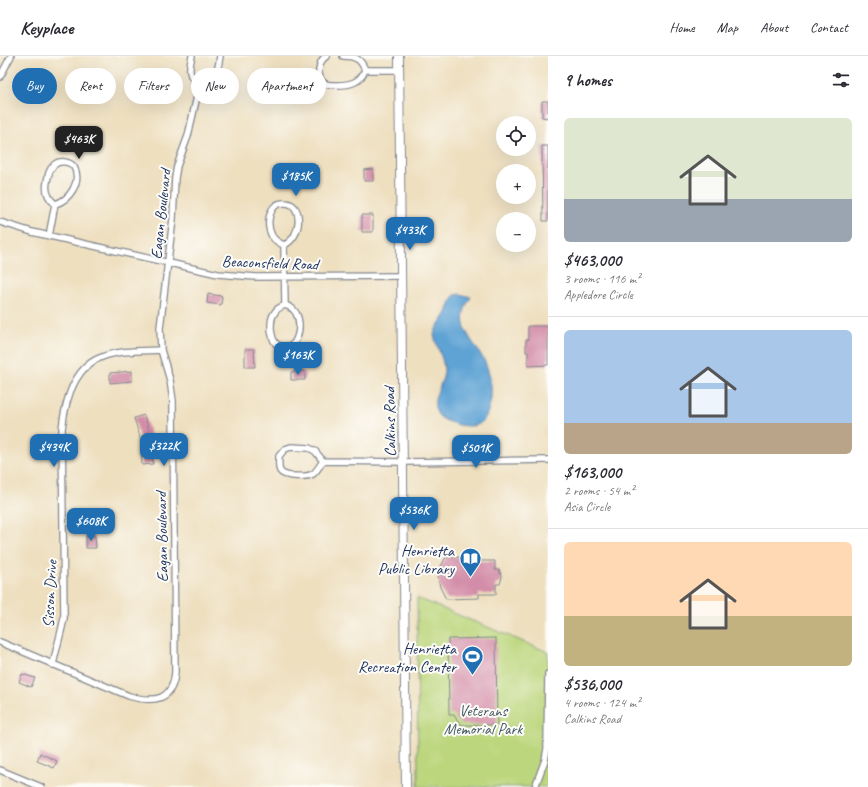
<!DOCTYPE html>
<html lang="en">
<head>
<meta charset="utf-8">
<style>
	:root { --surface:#fff; --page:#f2f2f3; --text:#2b2b33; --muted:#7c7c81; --line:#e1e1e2; --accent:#1f6fb2 }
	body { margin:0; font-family:Caveat,sans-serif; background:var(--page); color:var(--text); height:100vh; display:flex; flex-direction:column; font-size:15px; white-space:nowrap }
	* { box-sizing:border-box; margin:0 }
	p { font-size:13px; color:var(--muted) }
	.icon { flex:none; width:22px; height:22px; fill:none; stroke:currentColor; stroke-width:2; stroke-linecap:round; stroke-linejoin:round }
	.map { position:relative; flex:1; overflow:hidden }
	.sheet { display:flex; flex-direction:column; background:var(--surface); width:320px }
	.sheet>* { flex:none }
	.banner { position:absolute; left:12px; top:12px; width:380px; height:36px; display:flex; gap:8px }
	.controls { position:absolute; left:496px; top:60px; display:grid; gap:8px }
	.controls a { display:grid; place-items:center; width:40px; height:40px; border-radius:50%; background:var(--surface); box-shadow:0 4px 16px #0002; font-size:20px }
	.price { position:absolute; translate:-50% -34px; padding:0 9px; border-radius:8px; background:var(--accent); color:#fff; font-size:13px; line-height:26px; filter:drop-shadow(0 1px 2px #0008) }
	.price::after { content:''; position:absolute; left:50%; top:24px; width:12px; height:9px; margin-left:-6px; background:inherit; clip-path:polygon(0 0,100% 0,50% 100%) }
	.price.on { background:#222; color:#fff }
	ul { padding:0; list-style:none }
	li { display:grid; align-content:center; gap:8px; height:212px; padding:0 16px }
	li+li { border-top:1px solid var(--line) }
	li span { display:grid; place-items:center; height:124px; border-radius:6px; color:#555 }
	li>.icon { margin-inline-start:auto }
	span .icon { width:72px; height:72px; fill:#fffc; stroke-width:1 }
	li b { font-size:17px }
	h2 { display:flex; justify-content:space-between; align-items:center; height:48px; padding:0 16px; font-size:17px }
	.tag { padding:0 14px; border-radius:18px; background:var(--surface); box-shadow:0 4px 16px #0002; font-size:14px; line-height:36px }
	.tag.on { background:var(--accent); color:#fff }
	header { display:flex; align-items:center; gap:24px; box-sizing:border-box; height:56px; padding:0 20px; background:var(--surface); border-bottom:1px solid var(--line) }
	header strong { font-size:19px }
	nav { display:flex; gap:22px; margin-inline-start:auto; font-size:14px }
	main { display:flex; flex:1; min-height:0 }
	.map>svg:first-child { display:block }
	.green { fill:#bbd67b; stroke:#6b826c }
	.water { fill:#5fa3d4; stroke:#3d6999 }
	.building { fill:#d38da8 }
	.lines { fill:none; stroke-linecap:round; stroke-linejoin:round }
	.street-casing { stroke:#84878e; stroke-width:8 }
	.secondary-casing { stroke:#84878e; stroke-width:10 }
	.street { stroke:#fff; stroke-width:5.5 }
	.secondary { stroke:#fff; stroke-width:8 }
	.labels { text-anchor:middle; stroke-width:4; stroke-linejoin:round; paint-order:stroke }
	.street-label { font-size:16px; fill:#1b2f5e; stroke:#fdfcf7 }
	.poi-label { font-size:16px; fill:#1b2f5e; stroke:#fdfcf7; text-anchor:end }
	.park-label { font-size:16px; fill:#435965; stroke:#fdfcf7 }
</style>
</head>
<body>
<header>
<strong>Keyplace</strong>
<nav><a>Home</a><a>Map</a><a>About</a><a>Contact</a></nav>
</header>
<main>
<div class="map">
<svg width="548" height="731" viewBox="0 0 548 731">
	<rect width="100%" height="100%" fill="#fdfcf7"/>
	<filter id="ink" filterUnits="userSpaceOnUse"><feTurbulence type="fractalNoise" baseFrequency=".025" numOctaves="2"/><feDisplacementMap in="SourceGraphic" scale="8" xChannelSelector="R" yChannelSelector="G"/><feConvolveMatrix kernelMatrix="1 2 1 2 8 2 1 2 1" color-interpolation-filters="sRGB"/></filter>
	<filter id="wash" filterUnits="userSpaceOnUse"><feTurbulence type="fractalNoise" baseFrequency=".012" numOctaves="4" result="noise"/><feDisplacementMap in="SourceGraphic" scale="16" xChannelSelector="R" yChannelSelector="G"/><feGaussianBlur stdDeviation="0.9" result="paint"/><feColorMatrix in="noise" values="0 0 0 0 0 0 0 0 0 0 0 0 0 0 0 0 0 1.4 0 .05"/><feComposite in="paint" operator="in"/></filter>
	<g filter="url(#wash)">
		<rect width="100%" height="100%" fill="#eedfbf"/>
		<path class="green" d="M417 542 548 596V731H418Z"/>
		<path class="water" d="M460 238 471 241C452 270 473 282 485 306 490 318 492 329 491 342 487 367 480 374 455 368 449 366 440 363 437 357 429 342 444 329 444 314 444 304 436 289 434 279L436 273 447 257 452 242 455 239Z"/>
		<g id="blocks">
			<path class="building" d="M290 29H300V42H290Z
				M542 45H548V62L542 61Z
				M542 90H548V165H543Z
				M373 113V125H364V114Z
				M362 159H373V176H362Z
				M208 238 222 240 221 249 207 247Z
				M528 270H548V309L528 310V296H526V284H528Z
				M245 293H254L255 311H245Z
				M132 315V325L110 327V317Z
				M305 315V324H291V316Z
				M144 359 151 380 153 408 142 409 140 381 134 362Z
				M86 480H95L96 492H86Z
				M446 501H479V505H495V514H499L502 521 500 528H496V538H479V542L446 543 440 531 438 521 440 512Z
				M496 582 497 669H461V667L457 664 454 659H449L448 583Z
				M22 618 35 622 31 631 19 626Z
				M40 697 57 705 54 712 37 705Z"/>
		</g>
	</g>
	<g filter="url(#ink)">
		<use href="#blocks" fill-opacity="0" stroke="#84878e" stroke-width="1"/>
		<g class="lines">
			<defs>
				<path id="street" d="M192 0C191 5 189 11 190 16 192 28 206 31 214 21 218 16 219 7 220 0
					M327 0C318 4 316 21 324 27 328 30 333 29 337 29 350 29 360 27 365 14
					M343 0C355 0 361 3 365 14
					M365 14H399
					M0 21 11 0
					M0 166 32 176 218 218 256 221 401 220
					M49 180 55 148C70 144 82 125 74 111 70 105 59 104 54 109 49 113 48 120 47 126 45 135 48 142 55 148
					M284 189C279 187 275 185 272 180 266 169 268 146 285 147 304 147 302 182 284 189L285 249C281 251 277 252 275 256 271 261 271 266 271 272 272 286 276 293 291 290 300 283 301 266 296 257 293 252 290 251 285 249
					M323 405C320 409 317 415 313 418 308 421 284 422 280 415 278 411 279 404 279 400L285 393 291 391 309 392 315 395 323 405 404 406 548 404
					M0 586 129 640C154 647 173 645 175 616L173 345 170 324 161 294 160 272 173 163 175 122 177 110 188 80 200 27
					M53 609C56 593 61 578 64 562L62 373C65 346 73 311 102 301 120 294 142 295 161 294
					M0 714 41 731
					M535 731 545 704 547 693 548 618"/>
				<path id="secondary" d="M399 0 406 731"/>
			</defs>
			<use href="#street" class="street-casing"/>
			<use href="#secondary" class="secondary-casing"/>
			<use href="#street" class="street"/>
			<use href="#secondary" class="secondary"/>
		</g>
	</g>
	<defs>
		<symbol id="library-pin" viewBox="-11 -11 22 30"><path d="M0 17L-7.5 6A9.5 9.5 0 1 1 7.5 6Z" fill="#1f6fb2" stroke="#fdfcf7"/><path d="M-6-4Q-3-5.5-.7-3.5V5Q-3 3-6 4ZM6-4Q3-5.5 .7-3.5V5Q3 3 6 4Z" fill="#fff"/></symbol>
		<symbol id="stadium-pin" viewBox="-11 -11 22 30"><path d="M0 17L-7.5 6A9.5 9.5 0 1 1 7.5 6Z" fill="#1f6fb2" stroke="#fdfcf7"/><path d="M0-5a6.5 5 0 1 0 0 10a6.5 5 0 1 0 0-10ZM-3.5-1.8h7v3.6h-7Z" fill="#fff"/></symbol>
	</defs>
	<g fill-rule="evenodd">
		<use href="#library-pin" x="458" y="490" width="25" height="34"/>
		<use href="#stadium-pin" x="460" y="588" width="25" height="34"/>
	</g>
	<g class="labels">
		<g class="street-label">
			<text transform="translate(160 158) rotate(-84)" y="6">Eagan Boulevard</text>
			<text transform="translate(270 206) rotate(2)" y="6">Beaconsfield Road</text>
			<text transform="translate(389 366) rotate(-91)" y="6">Calkins Road</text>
			<text transform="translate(161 481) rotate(-91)" y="6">Eagan Boulevard</text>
			<text transform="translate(49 538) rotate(-87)" y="6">Sisson Drive</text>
		</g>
		<g class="poi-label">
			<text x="454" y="500">Henrietta<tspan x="454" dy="18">Public Library</tspan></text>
			<text x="456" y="598">Henrietta<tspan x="456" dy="18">Recreation Center</tspan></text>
		</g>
		<g class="park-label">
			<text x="483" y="660">Veterans<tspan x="483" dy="18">Memorial Park</tspan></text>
		</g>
	</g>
</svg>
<div class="controls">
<a><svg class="icon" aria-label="locate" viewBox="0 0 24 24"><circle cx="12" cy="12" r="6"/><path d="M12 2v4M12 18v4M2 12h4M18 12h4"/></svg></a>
<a>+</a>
<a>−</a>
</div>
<b class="price on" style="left:79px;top:104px">$463K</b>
<b class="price" style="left:296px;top:141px">$185K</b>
<b class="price" style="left:410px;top:195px">$433K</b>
<b class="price" style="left:298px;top:320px">$163K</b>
<b class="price" style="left:164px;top:411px">$322K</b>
<b class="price" style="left:54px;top:412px">$434K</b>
<b class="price" style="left:476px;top:413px">$501K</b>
<b class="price" style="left:414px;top:475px">$536K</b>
<b class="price" style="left:91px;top:486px">$608K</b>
<div class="banner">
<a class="tag on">Buy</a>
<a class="tag">Rent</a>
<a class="tag">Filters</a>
<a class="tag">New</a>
<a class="tag">Apartment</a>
</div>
</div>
<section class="sheet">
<h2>9 homes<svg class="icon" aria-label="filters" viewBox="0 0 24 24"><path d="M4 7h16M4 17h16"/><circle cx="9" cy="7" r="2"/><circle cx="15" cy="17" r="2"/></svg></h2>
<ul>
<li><span style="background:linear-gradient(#dfe7d0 65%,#9aa5b1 0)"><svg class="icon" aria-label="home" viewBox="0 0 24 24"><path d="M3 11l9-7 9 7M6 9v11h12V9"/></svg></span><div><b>$463,000</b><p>3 rooms · 116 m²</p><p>Appledore Circle</p></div></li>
<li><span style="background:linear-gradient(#a9c7e8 75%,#b9a48a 0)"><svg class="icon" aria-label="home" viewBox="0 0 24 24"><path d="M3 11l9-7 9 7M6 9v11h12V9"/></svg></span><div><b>$163,000</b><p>2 rooms · 54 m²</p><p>Asia Circle</p></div></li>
<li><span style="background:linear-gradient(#ffd9b3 60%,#c2b280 0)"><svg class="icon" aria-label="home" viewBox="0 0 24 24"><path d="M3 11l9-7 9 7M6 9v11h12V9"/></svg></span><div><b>$536,000</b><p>4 rooms · 124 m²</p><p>Calkins Road</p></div></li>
</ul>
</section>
</main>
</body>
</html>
